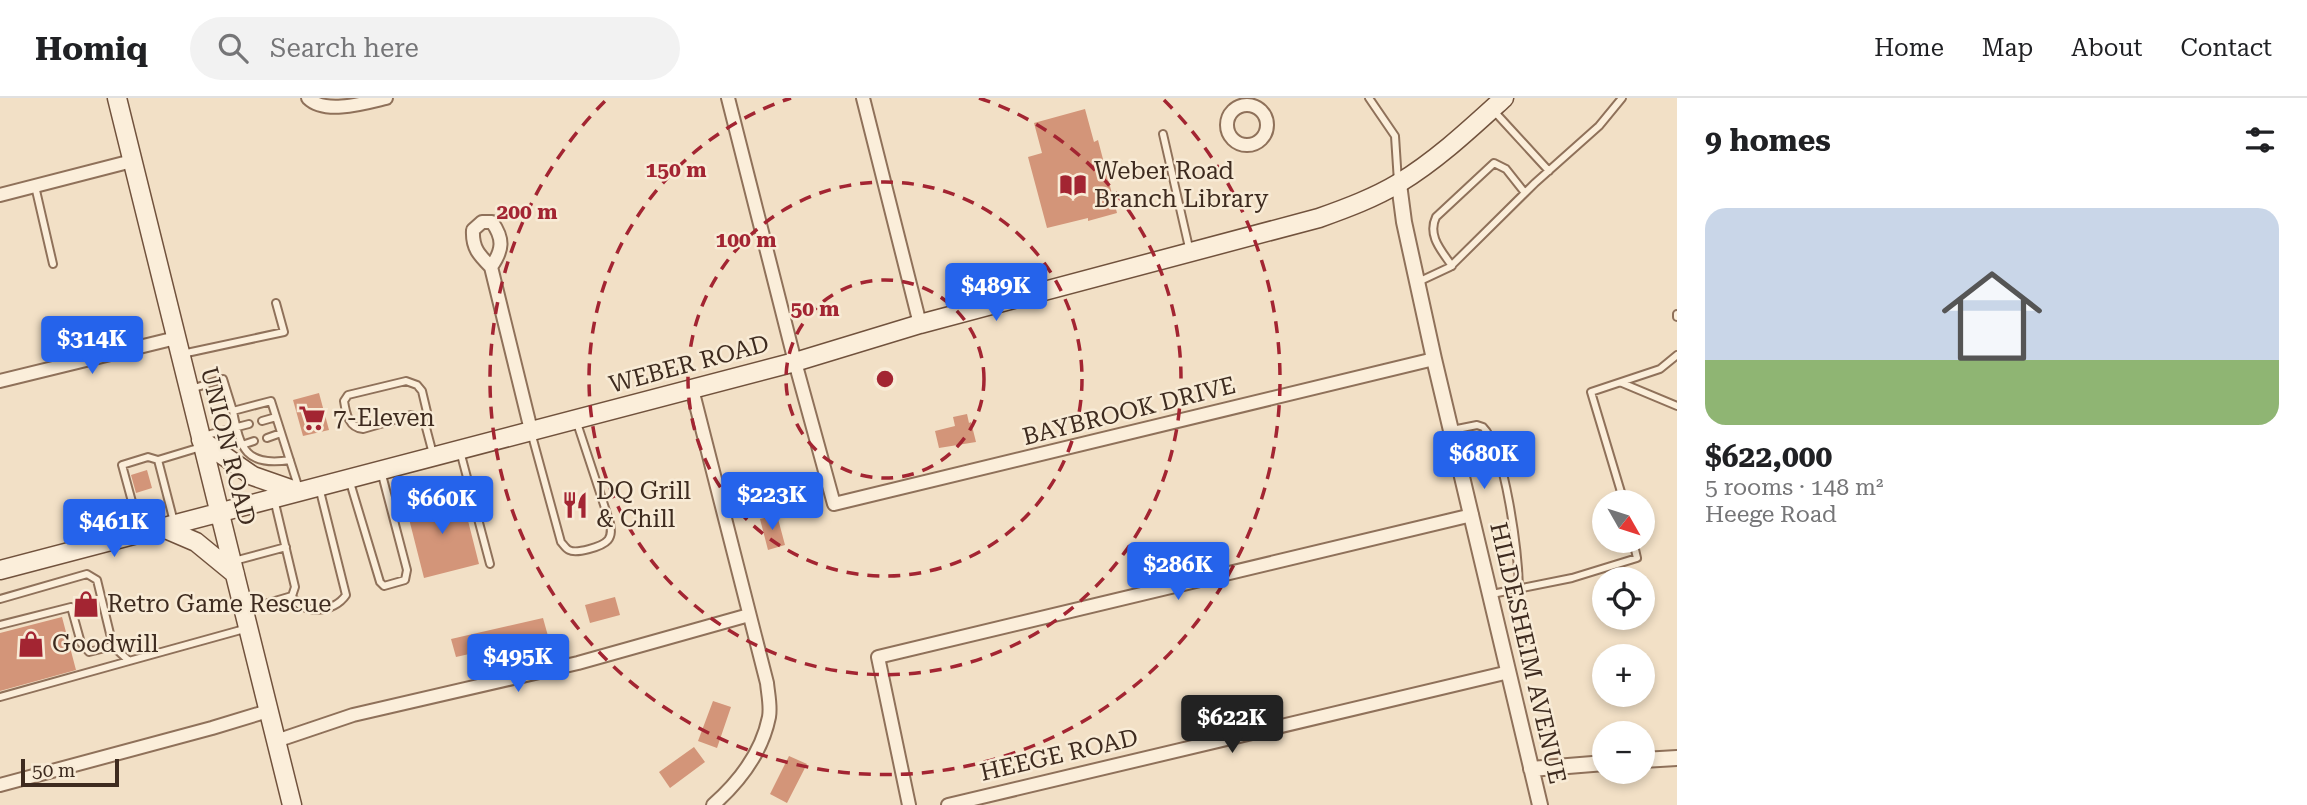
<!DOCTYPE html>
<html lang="en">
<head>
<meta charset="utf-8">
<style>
	:root { --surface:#fff; --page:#f2f2f2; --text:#202124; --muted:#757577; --line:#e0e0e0; --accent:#2563eb }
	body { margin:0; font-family:"Roboto Serif",serif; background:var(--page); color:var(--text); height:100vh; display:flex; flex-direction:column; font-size:26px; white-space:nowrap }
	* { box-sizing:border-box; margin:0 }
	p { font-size:23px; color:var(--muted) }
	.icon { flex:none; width:38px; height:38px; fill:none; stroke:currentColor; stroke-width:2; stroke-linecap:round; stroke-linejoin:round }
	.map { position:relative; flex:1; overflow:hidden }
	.panel { display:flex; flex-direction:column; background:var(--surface); width:630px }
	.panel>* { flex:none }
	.needle { width:46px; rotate:129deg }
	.fabs { position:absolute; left:1592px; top:392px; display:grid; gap:14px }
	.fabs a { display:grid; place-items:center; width:63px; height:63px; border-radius:50%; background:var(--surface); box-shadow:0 4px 10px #0003; font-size:35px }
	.scale { position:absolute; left:21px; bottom:18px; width:98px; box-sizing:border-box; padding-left:7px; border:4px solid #3e2b1f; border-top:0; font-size:19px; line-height:24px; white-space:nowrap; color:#3e2b1f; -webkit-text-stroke:5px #f8ebd6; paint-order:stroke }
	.price { position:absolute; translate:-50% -60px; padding:0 16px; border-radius:7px; background:var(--accent); color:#fff; font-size:23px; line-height:46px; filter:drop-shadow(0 2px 4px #0008) }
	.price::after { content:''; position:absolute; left:50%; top:42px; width:21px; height:16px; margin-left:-10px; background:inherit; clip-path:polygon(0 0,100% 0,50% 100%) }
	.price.on { background:#222; color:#fff }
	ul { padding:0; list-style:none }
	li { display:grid; align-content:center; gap:14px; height:371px; padding:0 28px }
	li span { display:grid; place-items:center; height:217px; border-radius:21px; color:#555 }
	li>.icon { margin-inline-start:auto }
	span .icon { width:126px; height:126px; fill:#fffc; stroke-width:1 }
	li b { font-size:30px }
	h2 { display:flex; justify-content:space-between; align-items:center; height:84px; padding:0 28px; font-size:30px }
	header { display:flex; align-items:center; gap:42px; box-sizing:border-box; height:98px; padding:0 35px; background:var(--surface); border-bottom:2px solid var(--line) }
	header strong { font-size:33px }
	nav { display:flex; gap:38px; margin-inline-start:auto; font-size:24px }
	.search { width:490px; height:63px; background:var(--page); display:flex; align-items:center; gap:18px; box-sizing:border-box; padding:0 24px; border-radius:38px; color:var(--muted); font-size:26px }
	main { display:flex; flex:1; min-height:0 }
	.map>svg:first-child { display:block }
	.building { fill:#d39579 }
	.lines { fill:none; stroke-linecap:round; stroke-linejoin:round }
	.service-casing { stroke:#8f715a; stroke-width:10 }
	.minor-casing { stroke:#8f715a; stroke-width:16 }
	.tertiary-casing { stroke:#8f715a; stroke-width:18 }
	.secondary-casing { stroke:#71523d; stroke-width:21 }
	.service { stroke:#fbeeda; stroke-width:6 }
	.minor { stroke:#fbeeda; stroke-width:12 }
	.tertiary { stroke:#fbeeda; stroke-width:14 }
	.secondary { stroke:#fbeeda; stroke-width:18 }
	.ring { fill:none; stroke:#a32532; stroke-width:3.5; stroke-dasharray:12 9 }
	.labels { text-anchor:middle; stroke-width:5; stroke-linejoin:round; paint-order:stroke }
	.poi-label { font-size:24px; fill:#3e2b1f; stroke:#f8ebd6; text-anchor:start }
	.street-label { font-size:24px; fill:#3e2b1f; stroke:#f8ebd6 }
	.centre { fill:#a32532; stroke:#f8ebd6; stroke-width:3.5 }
	.ring-label { font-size:21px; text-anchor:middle; font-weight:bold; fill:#a32532; stroke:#f8ebd6; stroke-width:5; stroke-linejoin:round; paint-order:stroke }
</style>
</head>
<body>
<header>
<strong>Homiq</strong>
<div class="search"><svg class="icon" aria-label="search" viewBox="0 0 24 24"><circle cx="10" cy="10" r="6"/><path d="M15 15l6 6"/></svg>Search here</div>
<nav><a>Home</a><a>Map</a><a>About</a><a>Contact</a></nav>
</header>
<main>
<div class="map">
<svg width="1677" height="707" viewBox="0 0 1677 707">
	<rect width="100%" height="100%" fill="#f2e0c6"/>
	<path class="building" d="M1085 11 1094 44 1098 42 1117 115 1088 123V120L1047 130 1028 59 1042 55 1034 25Z
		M319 295 329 332 303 338 293 302Z
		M967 316 969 325 971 324 976 344 939 350 935 333 955 328 953 319Z
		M147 372 152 390 136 395 131 377Z
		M461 395 479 466 424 480 406 409Z
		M777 417 785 447 768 452 760 421Z
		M615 499 620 517 590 525 585 507Z
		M62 519 76 572 0 593V535Z
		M543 520 548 538 456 559 451 541Z
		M713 603 731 609 717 650 698 643Z
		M694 649 705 664 670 690 659 674Z
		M789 658 807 666 787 705 770 696Z"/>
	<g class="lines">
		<defs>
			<path id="service" d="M1369 0 1395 38 1398 84
				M1493 12 1549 73
				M1163 36 1190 154
				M35 88 53 166
				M1452 168C1442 153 1427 138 1436 119L1494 65 1506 71 1525 95
				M1418 184 1450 169 1535 85 1599 28 1622 0
				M1677 216V219
				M182 256 284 234 276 205
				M1622 285 1677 308
				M191 291 223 281 233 313 271 303 299 391
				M233 313C240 351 246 369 290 362
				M424 322 411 317 363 331C349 330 346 316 344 303L348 297 406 283 417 287 422 293 427 314 424 322 433 356
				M262 323 276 319
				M1452 332 1477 327 1483 329C1506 352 1518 455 1519 489
				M531 334 561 444C563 446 566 451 569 452 576 456 602 449 608 442 612 437 611 431 610 425L576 322
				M203 338 249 326
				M267 340 281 335
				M242 347 254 343
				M460 353 490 466
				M349 381 380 484 384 488 405 482 407 472 381 373
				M274 401 295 489 292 498
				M1624 404 1591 294 1660 271 1677 257
				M174 424 158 362 201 349
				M140 433 122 367 148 359 158 362
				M234 463 286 449
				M1492 496 1572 480 1637 460 1633 443
				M0 501 87 476 97 482 113 548 89 554 81 545 71 509 0 527
				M244 512 292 498C302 518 334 515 346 497L319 389
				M113 548 129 563 248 530
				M0 599 129 563"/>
			<path id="minor" d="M308 0C325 17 365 5 386 0
				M728 0 795 264 834 406 1434 261
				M863 0 920 226
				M1227 27a20 20 0 1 1 40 0a20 20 0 1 1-40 0Z
				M0 97 132 63
				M491 169C479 157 472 150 473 132L482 124H492C504 141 503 152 491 169L531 332
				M0 283 176 240
				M692 291 767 585C768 596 771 608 769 619 762 654 739 684 713 707
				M276 643 353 617 578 565 749 517
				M0 687 212 630 268 613
				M909 707 878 559 1472 417
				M948 707 1509 574"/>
			<path id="tertiary" d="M1399 86 1404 124 1434 261 1540 707
				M1643 662 1677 660
				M1531 671 1605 665"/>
			<path id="secondary" d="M117 0 292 707
				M201 342 253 378 296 393
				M161 429 196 444 235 476
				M0 472 795 264 920 226 1319 120C1347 110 1374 100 1399 85 1437 62 1471 30 1504 0"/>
		</defs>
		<use href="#service" class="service-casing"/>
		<use href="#minor" class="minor-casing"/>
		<use href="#tertiary" class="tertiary-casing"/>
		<use href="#secondary" class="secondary-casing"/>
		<use href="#service" class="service"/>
		<use href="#minor" class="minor"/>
		<use href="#tertiary" class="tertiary"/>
		<use href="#secondary" class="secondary"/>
	</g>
	<g class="ring">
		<circle cx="885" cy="281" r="99"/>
		<circle cx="885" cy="281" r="197"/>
		<path d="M979 0A296 296 0 1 1 791 0"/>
		<path d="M1164 2A395 395 0 1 1 606 2"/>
	</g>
	<defs>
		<symbol id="library-bare" viewBox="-9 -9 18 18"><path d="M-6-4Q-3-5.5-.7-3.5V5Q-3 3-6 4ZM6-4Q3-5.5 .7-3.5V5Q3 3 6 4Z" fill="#a32532" stroke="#f8ebd6" stroke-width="2.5" paint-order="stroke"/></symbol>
		<symbol id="supermarket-bare" viewBox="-9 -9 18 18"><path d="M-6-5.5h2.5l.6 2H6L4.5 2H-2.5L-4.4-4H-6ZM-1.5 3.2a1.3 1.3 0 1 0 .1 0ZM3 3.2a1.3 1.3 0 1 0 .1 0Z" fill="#a32532" stroke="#f8ebd6" stroke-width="2.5" paint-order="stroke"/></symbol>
		<symbol id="restaurant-bare" viewBox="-9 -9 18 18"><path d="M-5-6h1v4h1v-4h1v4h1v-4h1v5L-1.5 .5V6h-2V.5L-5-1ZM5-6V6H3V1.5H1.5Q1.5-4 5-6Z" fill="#a32532" stroke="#f8ebd6" stroke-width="2.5" paint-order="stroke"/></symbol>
		<symbol id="shop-bare" viewBox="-9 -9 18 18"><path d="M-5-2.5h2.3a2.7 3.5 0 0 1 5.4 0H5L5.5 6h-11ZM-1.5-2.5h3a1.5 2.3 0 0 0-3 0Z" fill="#a32532" stroke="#f8ebd6" stroke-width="2.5" paint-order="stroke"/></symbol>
	</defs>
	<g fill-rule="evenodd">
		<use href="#library-bare" x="1054" y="68" width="38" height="38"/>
		<use href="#supermarket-bare" x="293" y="301" width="38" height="38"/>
		<use href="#restaurant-bare" x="556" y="388" width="38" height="38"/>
		<use href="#shop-bare" x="67" y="487" width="38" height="38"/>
		<use href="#shop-bare" x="12" y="527" width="38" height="38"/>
	</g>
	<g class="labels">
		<g class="poi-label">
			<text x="1094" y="81">Weber Road<tspan x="1094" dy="28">Branch Library</tspan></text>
			<text x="333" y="328">7-Eleven</text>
			<text x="596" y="401">DQ Grill<tspan x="596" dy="28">&amp; Chill</tspan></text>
			<text x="107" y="514">Retro Game Rescue</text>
			<text x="52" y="554">Goodwill</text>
		</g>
		<g class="street-label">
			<text transform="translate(689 266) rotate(-15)" y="8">WEBER ROAD</text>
			<text transform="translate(1129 313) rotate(-14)" y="8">BAYBROOK DRIVE</text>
			<text transform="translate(228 348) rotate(76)" y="8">UNION ROAD</text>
			<text transform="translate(1528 555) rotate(77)" y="8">HILDESHEIM AVENUE</text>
			<text transform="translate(1059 657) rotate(-13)" y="8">HEEGE ROAD</text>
		</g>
	</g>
	<circle cx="885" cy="281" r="10" class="centre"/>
	<g class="ring-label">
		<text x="676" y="79">150 m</text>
		<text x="527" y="121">200 m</text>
		<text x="746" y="149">100 m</text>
		<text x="815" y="218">50 m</text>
	</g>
</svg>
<div class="fabs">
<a><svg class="needle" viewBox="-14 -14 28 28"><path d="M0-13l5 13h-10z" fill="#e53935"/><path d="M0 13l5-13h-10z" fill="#757577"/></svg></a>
<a><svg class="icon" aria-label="locate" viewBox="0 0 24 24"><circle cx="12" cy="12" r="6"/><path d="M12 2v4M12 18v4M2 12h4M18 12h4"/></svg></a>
<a>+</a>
<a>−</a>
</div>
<div class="scale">50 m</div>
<b class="price" style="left:996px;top:225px">$489K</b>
<b class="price" style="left:92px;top:278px">$314K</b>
<b class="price" style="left:1484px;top:393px">$680K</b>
<b class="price" style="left:772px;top:434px">$223K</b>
<b class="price" style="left:442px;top:438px">$660K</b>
<b class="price" style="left:114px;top:461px">$461K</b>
<b class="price" style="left:1178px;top:504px">$286K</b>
<b class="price" style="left:518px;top:596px">$495K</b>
<b class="price on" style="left:1232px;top:657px">$622K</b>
</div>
<section class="panel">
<h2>9 homes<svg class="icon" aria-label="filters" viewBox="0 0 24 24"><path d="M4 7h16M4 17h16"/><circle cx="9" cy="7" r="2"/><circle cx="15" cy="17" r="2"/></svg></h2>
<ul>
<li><span style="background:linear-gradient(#c9d6e8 70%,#8fb573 0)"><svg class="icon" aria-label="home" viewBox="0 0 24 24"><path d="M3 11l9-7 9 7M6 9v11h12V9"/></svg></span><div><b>$622,000</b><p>5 rooms · 148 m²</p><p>Heege Road</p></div></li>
</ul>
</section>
</main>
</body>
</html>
